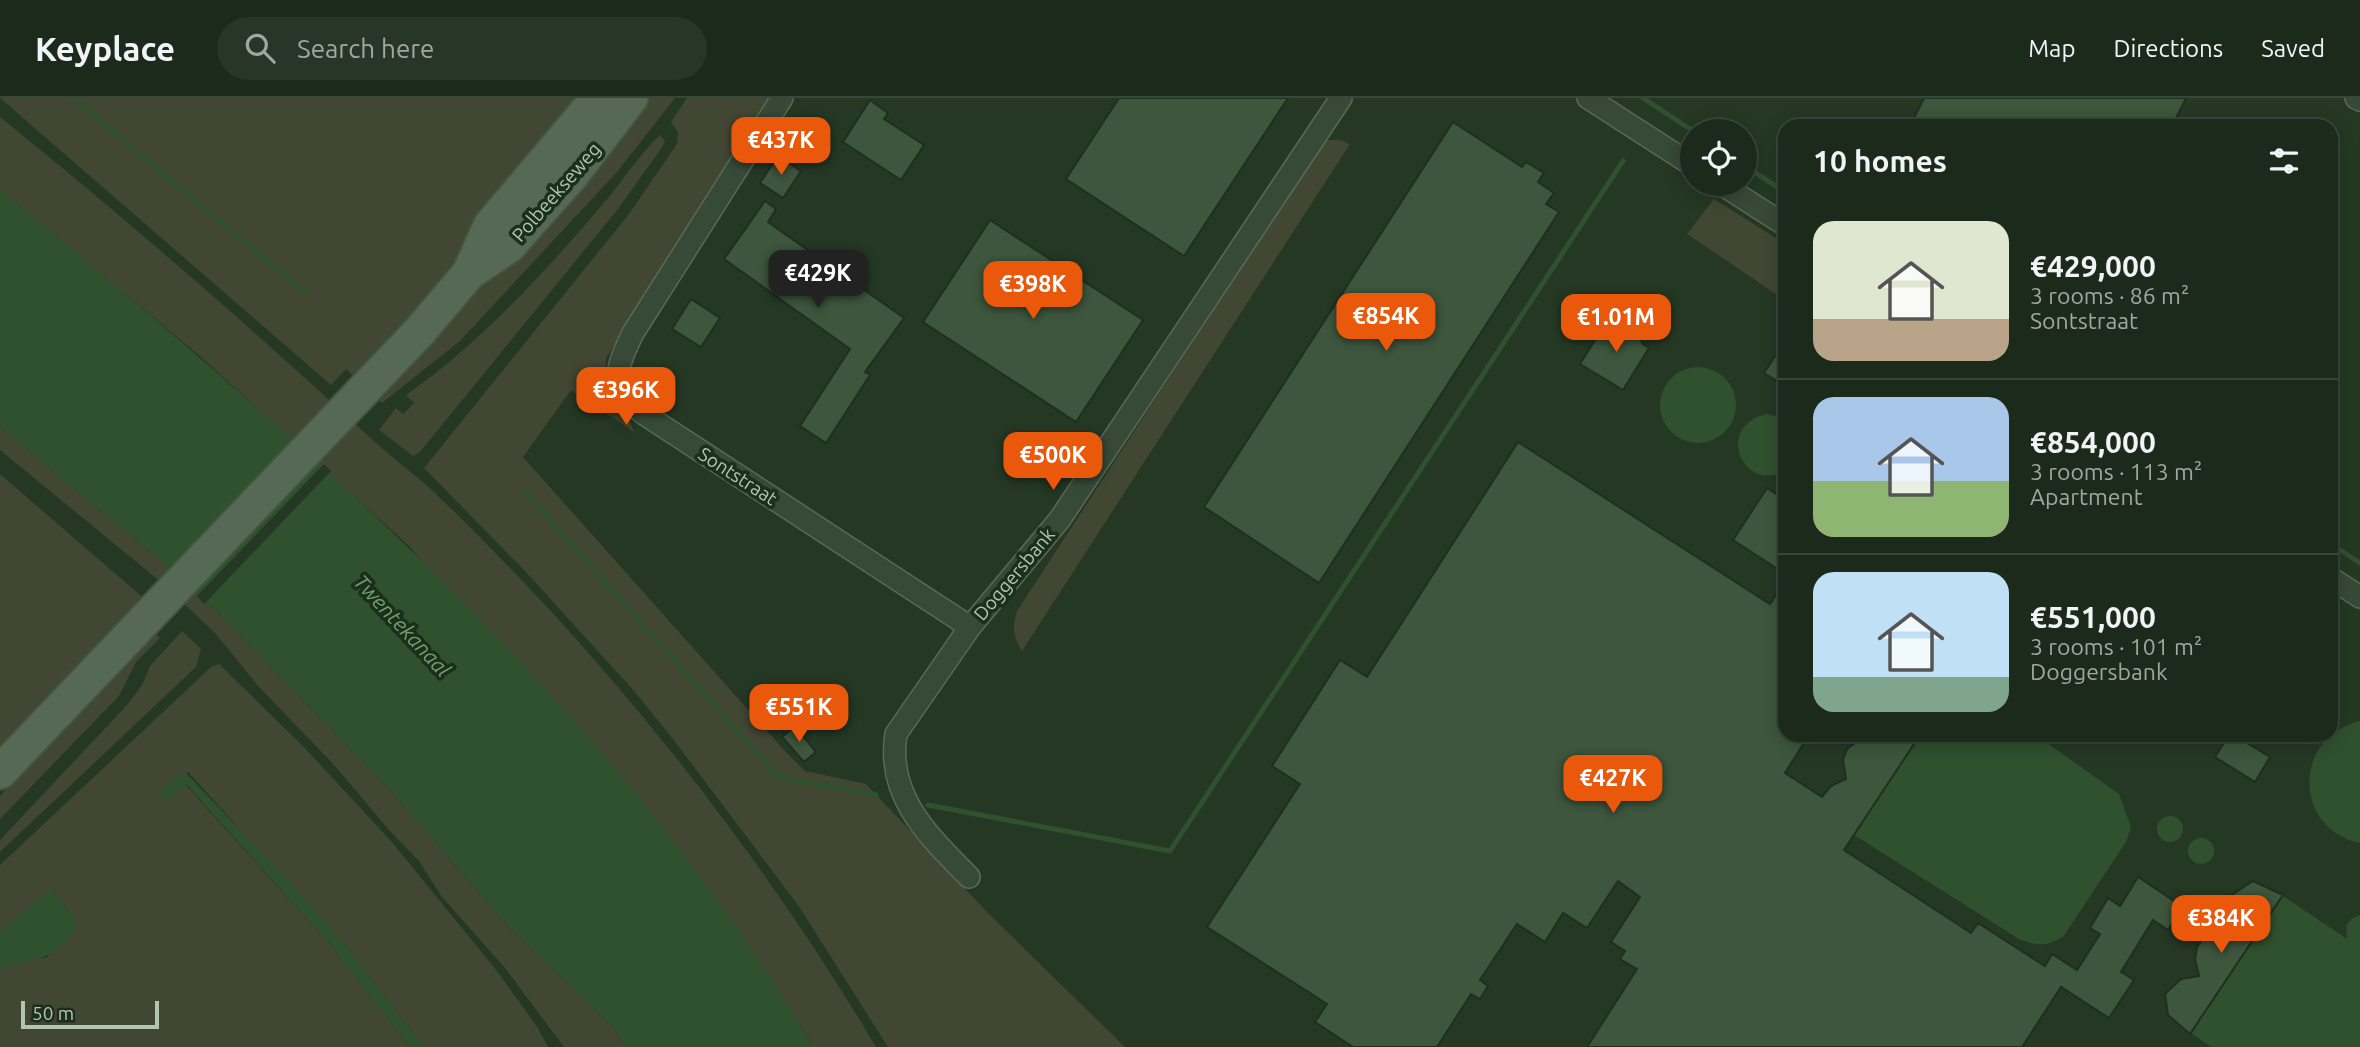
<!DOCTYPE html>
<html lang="en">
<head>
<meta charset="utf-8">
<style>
	:root { --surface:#1b2a1b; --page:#283628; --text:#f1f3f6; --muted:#a0a7a3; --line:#39463a; --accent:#ea580c }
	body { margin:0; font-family:Ubuntu,sans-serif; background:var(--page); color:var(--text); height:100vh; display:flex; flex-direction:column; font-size:26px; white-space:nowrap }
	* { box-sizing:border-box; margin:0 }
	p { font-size:23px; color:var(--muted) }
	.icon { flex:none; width:38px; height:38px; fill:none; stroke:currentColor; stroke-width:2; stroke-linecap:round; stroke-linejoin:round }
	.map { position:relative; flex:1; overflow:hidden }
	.sheet { position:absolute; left:1778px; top:21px; width:560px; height:623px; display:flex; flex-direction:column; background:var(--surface); border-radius:21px; box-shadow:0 4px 18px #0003,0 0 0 2px var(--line) }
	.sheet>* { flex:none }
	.buttons { position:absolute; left:1680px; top:21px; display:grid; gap:14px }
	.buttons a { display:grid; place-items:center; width:77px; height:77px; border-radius:50%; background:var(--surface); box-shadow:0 4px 18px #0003,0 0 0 2px var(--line); font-size:35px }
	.scale { position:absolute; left:21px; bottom:18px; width:138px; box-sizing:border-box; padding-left:7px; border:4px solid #b2c5b2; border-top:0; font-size:19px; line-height:24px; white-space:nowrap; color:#b2c5b2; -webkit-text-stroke:5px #1c2e1c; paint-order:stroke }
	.price { position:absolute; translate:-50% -60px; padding:0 16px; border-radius:14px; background:var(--accent); color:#fff; font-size:23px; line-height:46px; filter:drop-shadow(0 2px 4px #0008) }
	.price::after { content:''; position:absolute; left:50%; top:42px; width:21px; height:16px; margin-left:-10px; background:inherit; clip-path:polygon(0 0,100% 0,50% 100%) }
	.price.on { background:#222; color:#fff }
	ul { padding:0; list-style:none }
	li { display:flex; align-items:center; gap:21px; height:175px; padding:0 35px }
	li+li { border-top:2px solid var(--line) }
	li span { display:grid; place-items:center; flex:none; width:196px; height:140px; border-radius:21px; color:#555 }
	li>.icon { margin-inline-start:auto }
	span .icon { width:84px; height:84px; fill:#fffc; stroke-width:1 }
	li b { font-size:30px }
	h2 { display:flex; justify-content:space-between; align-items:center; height:84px; padding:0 35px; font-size:30px }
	header { display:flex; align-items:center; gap:42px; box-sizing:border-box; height:98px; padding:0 35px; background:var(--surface); border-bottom:2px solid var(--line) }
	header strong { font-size:33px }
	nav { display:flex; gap:38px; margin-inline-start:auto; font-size:24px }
	.search { width:490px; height:63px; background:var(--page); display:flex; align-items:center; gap:18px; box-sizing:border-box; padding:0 24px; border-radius:38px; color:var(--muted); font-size:26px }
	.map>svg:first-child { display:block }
	.green { fill:#414732 }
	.water { fill:#2f512e }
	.pier { fill:#243824 }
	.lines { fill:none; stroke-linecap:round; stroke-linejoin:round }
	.stream { stroke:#2f512e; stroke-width:5 }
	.building { fill:#3d563d; stroke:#1e301e; stroke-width:2 }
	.street-casing { stroke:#576a57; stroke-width:24 }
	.primary-casing { stroke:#435543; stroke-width:37 }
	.street { stroke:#374937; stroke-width:21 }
	.primary { stroke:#556955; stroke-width:33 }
	.labels { text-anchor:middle; stroke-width:7; stroke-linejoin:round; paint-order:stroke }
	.street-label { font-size:19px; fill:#b2c5b2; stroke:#1c2e1c }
	.water-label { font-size:21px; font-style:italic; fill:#6fa16e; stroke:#1c2e1c }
</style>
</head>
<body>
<header>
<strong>Keyplace</strong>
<div class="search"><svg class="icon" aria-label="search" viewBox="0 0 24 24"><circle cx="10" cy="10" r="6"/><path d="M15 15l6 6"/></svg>Search here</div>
<nav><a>Map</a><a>Directions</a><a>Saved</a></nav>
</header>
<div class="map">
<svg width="2360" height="949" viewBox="0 0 2360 949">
	<rect width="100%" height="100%" fill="#243824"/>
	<path class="green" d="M0 0H587L358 282 346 271 331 287Z
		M644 0H675L617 74 460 243 382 305 378 301Z
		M687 0H773L606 260C602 303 625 302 634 334L571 292 523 359 785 653 805 673 866 686 988 815 1125 949H888L798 807 673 641 635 594 524 472 424 370 629 116 677 46 678 35 671 24Z
		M0 19C129 123 254 232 376 345 395 362 416 377 435 395 604 557 756 747 876 949H813L804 933 410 449 202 260 0 91Z
		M660 37 665 43 663 48 618 111 420 354 413 358 379 332 396 310 403 316 414 305 406 297C478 247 545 174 602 107 622 85 638 57 660 37Z
		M1328 42H1340L1350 46 1022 553C1013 538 1012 530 1017 513L1322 45Z
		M1714 101 1785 146V202L1687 136Z
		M0 329 195 491 392 694 508 828 614 930 626 949H564L505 870 442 799 419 763 388 731 336 669 259 589 215 535 162 485 0 352Z
		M0 376 147 503 0 653Z
		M182 533 201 551 196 569 0 754V742L127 607 142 587 150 568Z
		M155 535 160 540 136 564 119 598 0 721V698Z
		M219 566 303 648 391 743 497 873 538 930 548 949H424L346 848 188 674 167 703 185 686 328 844 410 949H0V869L47 859 78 825 52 792 0 833V767L211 569Z"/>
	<path class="water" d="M0 91C304 344 611 604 813 949H626L614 930 508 828 392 694 195 491 0 329Z
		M1660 307a38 38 0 1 1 76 0a38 38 0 1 1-76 0Z
		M1767 316 1785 321V373C1741 395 1715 327 1767 316Z
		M2360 623V745C2292 730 2293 639 2360 623Z
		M1920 637H2036L2119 696 2131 729 2126 744 2063 839C2046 849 2037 848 2019 841L1854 737Z
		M184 673 295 789 346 848 424 949H410L328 844 186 686 167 703 161 700V692Z
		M2157 731a13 13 0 1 1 26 0a13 13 0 1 1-26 0Z
		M2188 753a13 13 0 1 1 26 0a13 13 0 1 1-26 0Z
		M52 792 78 825C62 858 34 865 0 869V833L44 796Z
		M2283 798 2347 841 2346 828 2351 821 2360 817V949H2211L2191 935Z"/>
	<path class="pier" d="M324 366 331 373 204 506 197 498Z"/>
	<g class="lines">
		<path class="stream" d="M73 0 306 195
			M1643 0 1693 33
			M1745 68 1785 94
			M525 394 778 679 876 697
			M2331 446 2360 465
			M928 707 1170 753 1623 63"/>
	</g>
	<path class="building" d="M1119 0H1288L1184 158 1066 81Z
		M1924 0H2186L2172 28H1910Z
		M870 2 888 15 884 21 924 47 901 82 843 44Z
		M1453 24 1522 69 1526 64 1544 75 1538 84 1554 95 1546 106 1559 114 1319 485 1204 409Z
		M778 58 801 73 783 100 760 85Z
		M765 103 776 111 768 124 904 220 865 274 870 277 826 345 800 328 850 251 724 161Z
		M990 122 1143 222 1076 324 923 224Z
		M691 201 720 220 701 249 672 231Z
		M1607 223 1633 229 1643 246 1649 250 1623 292 1580 266Z
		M1785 243V288L1764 275Z
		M1518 344 1770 506 1785 483V637H1809L1785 675 1822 699 1831 688 1846 681 1843 662 1847 651 1858 643 1876 637H1920L1844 752 1971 835 1978 825 2045 868 2052 856 2077 872 2100 836 2090 830 2108 800 2120 808 2138 779 2183 809 2168 832 2153 822 2121 874 2134 882 2109 920 2061 889 2022 949H1587L1637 871 1620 861 1625 853 1611 844 1640 799 1618 783 1587 830 1563 815 1545 844 1517 826 1480 882 1488 888 1480 901 1471 896 1437 949H1353L1315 924 1327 906 1207 829 1300 686 1272 668 1340 562 1367 579Z
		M1767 390 1785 402V476L1733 442Z
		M795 628 816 654 804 664 782 639Z
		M2229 637H2234L2270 659 2255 684 2215 659Z
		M2253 783 2283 797 2190 936 2168 917 2165 896 2181 881 2199 878 2195 861 2197 849 2204 839 2231 832 2229 799Z"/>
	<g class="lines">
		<defs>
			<path id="street" d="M782 0 633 235C615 272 609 288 644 316L970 529
				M1588 0 1692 67
				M2356 0 2360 2
				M1721 86 1785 127
				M2331 480 2360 499
				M969 779C929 738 886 699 896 636L970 529 1060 421 1341 0"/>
			<path id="primary" d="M469 175 509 148 572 77 631 0
				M0 674 420 233 469 175 490 128 598 0"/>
		</defs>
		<use href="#street" class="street-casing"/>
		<use href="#primary" class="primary-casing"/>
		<use href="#street" class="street"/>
		<use href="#primary" class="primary"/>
	</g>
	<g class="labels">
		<g class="street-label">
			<text transform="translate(556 94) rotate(-49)" y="7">Polbeekseweg</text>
			<text transform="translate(738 378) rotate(33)" y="7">Sontstraat</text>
			<text transform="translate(1014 476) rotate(-50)" y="7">Doggersbank</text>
		</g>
		<g class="water-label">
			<text transform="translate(402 528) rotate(47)" y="7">Twentekanaal</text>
		</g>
	</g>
</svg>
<div class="buttons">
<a><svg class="icon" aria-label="locate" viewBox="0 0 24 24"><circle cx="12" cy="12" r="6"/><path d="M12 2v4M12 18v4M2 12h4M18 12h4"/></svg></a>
</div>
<div class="scale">50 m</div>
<b class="price" style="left:781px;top:79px">€437K</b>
<b class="price on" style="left:818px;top:212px">€429K</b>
<b class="price" style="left:1033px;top:223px">€398K</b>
<b class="price" style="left:1386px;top:255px">€854K</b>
<b class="price" style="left:1616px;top:256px">€1.01M</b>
<b class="price" style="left:626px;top:329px">€396K</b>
<b class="price" style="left:1053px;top:394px">€500K</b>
<b class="price" style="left:799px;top:646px">€551K</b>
<b class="price" style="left:1613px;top:717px">€427K</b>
<b class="price" style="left:2221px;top:857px">€384K</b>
<section class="sheet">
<h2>10 homes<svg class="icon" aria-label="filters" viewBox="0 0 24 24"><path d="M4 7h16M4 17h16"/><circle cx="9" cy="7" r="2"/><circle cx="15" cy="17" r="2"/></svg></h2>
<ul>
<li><span style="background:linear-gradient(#dfe7d0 70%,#b9a48a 0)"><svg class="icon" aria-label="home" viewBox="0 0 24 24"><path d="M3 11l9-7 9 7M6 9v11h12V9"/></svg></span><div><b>€429,000</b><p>3 rooms · 86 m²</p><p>Sontstraat</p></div></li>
<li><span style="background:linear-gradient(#a9c7e8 60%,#8fb573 0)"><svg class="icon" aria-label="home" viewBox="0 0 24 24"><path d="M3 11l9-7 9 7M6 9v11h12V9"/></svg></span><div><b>€854,000</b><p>3 rooms · 113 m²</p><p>Apartment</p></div></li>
<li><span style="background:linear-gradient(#bfe0f5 75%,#7fa58c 0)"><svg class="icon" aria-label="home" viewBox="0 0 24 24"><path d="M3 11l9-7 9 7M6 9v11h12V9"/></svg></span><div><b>€551,000</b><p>3 rooms · 101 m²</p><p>Doggersbank</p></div></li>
</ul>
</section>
</div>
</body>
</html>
